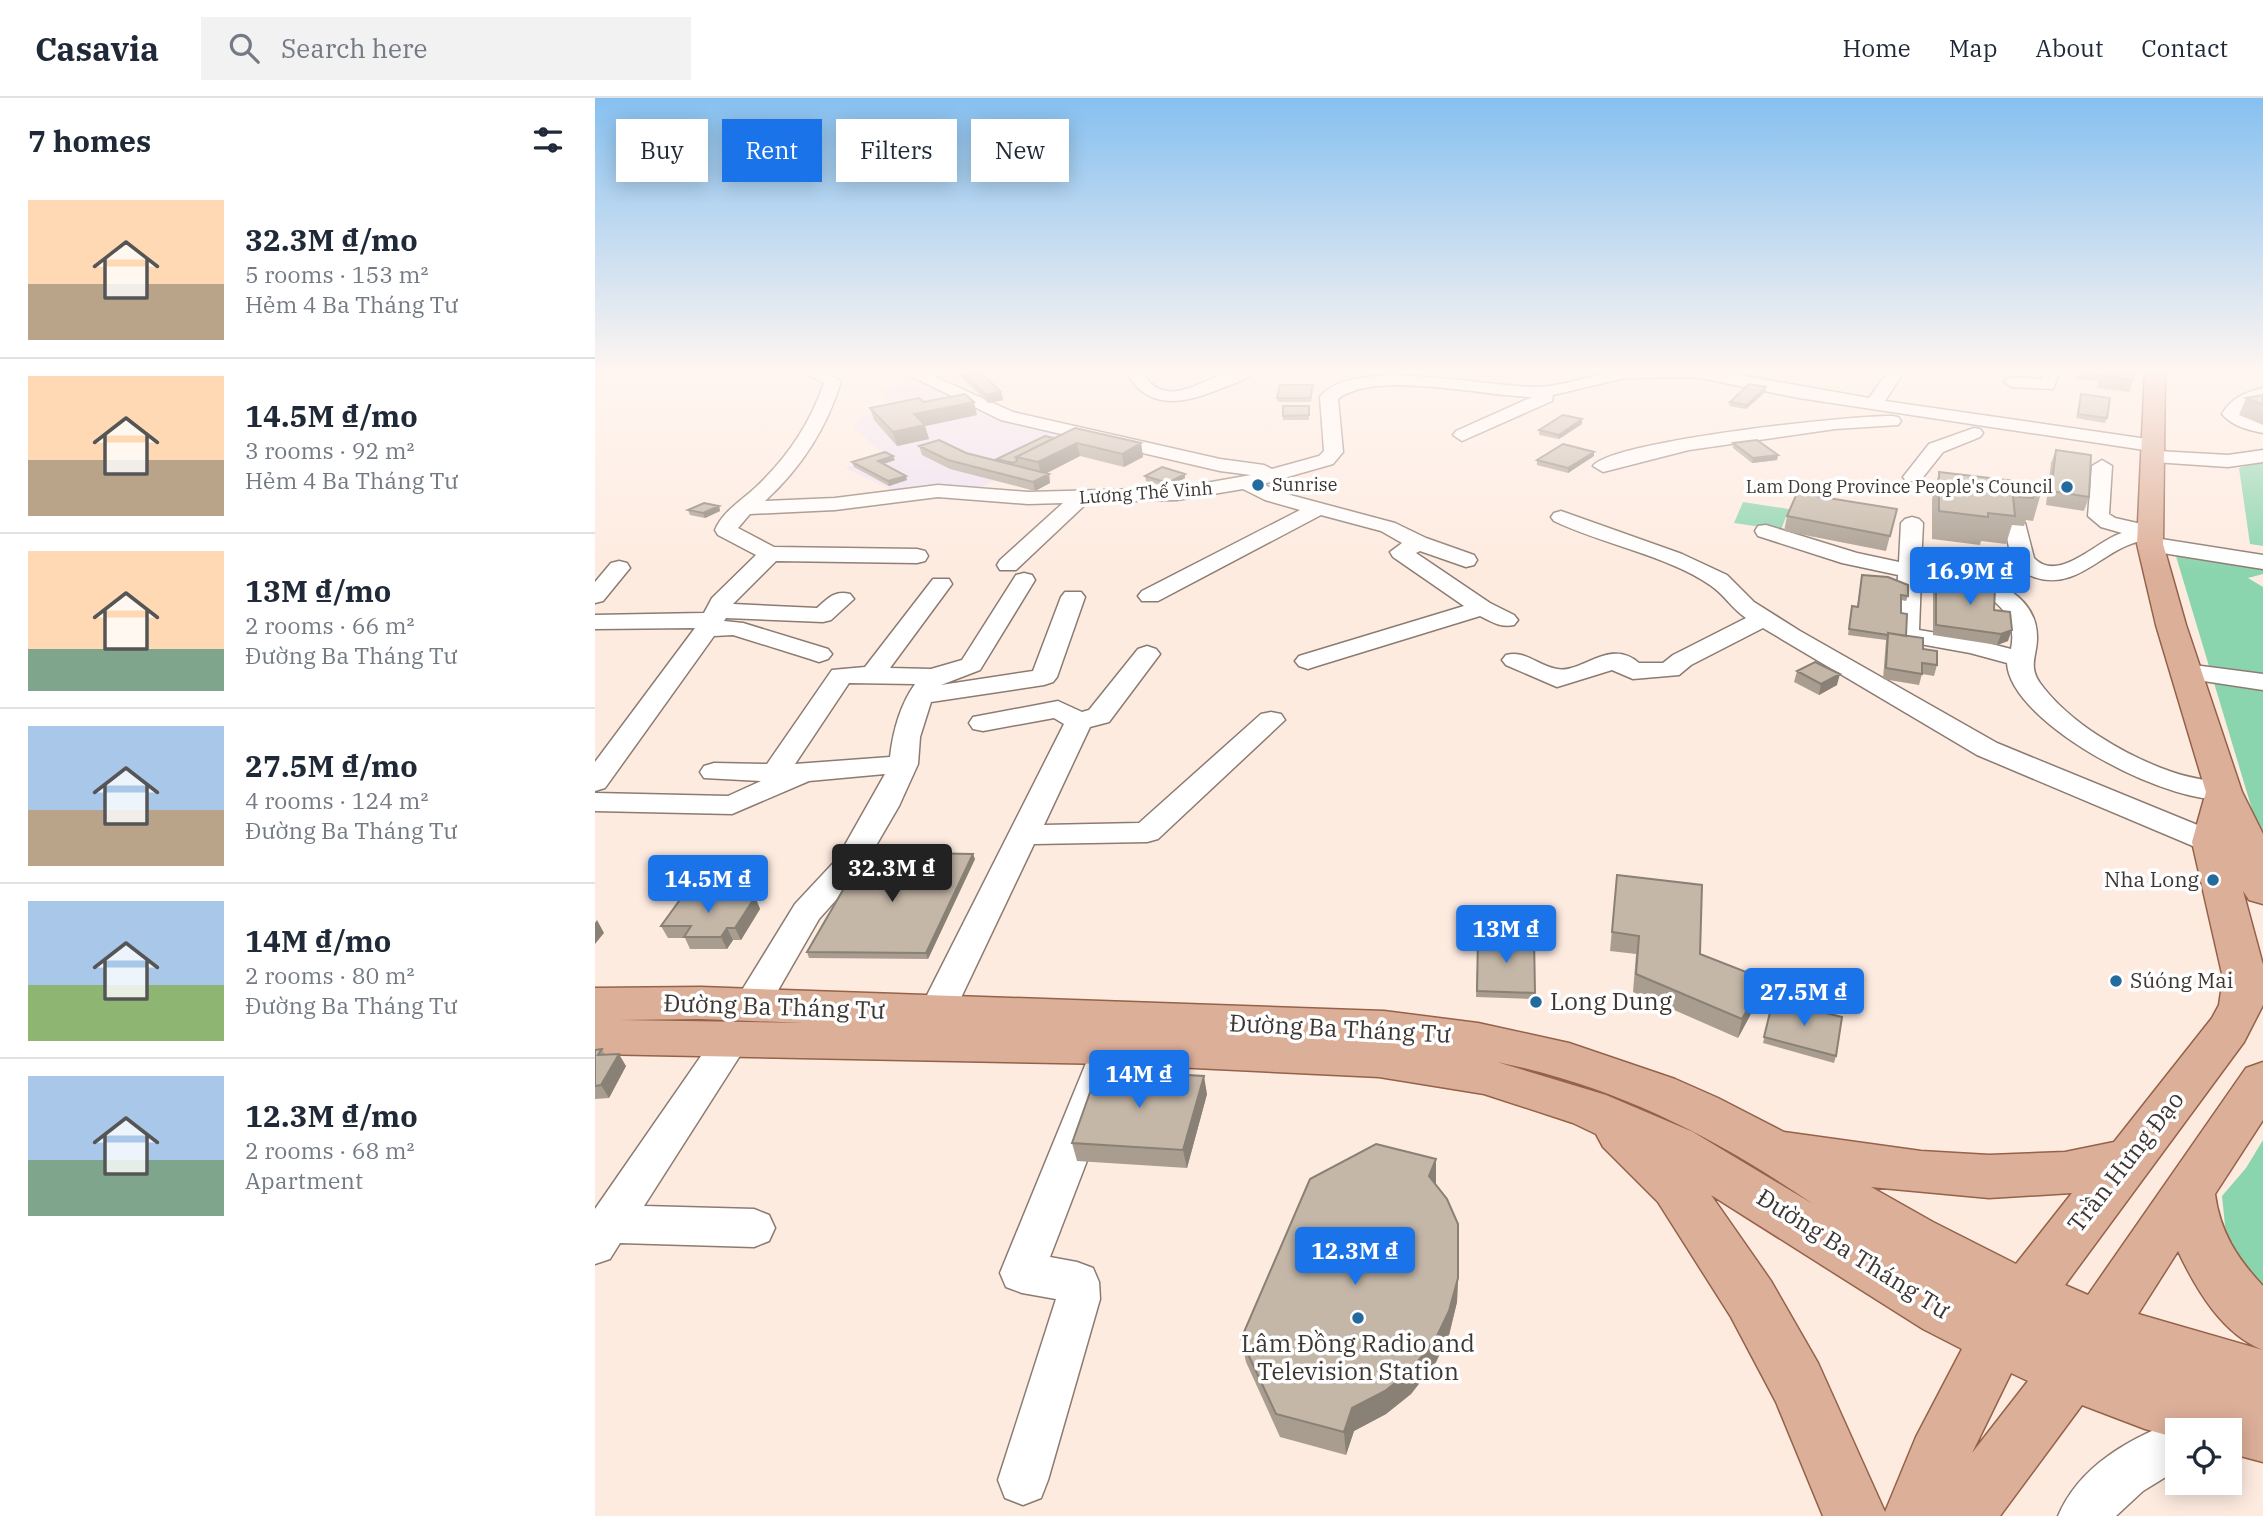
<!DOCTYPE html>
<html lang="en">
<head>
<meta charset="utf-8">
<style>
	:root { --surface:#fff; --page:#f2f2f3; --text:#1f2937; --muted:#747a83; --line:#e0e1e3; --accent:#1a73e8 }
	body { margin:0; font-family:"IBM Plex Serif",serif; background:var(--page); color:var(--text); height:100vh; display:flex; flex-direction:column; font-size:26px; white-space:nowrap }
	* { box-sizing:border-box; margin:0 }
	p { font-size:23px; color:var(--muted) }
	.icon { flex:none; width:38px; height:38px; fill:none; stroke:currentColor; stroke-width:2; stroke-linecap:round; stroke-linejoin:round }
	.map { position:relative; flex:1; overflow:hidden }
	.side { display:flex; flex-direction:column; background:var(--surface); width:595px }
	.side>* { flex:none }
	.top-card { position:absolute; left:21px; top:21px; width:665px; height:63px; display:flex; gap:14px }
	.tools { position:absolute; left:1570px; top:1320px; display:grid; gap:14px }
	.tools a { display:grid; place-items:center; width:77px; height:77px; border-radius:0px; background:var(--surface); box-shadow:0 4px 18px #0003; font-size:35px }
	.price { position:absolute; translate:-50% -60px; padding:0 16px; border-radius:7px; background:var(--accent); color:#fff; font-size:23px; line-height:46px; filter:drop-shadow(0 2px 4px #0008) }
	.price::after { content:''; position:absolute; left:50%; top:42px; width:21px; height:16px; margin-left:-10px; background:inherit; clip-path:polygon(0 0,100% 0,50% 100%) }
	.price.current { background:#222; color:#fff }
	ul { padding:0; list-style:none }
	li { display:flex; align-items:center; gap:21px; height:175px; padding:0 28px }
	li+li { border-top:2px solid var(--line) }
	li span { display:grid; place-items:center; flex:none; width:196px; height:140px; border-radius:0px; color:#555 }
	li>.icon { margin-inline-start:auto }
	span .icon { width:84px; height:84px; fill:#fffc; stroke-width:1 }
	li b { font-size:30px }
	h2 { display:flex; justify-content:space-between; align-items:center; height:84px; padding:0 28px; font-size:30px }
	.pill { padding:0 24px; border-radius:0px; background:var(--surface); box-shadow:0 4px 18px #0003; font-size:24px; line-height:63px }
	.pill.current { background:var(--accent); color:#fff }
	header { display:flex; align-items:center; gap:42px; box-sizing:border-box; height:98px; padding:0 35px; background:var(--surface); border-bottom:2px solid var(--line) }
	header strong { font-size:33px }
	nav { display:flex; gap:38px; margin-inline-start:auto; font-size:24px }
	.search { width:490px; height:63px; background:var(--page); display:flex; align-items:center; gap:18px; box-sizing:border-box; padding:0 24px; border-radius:0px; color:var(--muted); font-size:26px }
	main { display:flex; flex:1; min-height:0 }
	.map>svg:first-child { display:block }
	.education { fill:#eedff2 }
	.green { fill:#8bd5ae }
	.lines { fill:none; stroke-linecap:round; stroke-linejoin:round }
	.minor-casing { stroke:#8c7b71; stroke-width:3 }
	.major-casing { stroke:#956249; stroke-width:3 }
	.minor { fill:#fff; fill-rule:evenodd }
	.major { fill:#dcaf99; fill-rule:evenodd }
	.wall { fill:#a99d90 }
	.shaded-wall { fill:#898076 }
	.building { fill:#c4b7a8; stroke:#898076; stroke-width:2 }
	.poi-dot { fill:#236b9f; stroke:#fff; stroke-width:2.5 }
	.labels { text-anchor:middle; stroke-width:7; stroke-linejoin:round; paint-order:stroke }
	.far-poi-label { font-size:18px; fill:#3d3632; stroke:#fff; text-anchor:start }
	.far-street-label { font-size:18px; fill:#3d3632; stroke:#fff }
	.poi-label { font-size:21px; fill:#3d3632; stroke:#fff; text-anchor:end }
	.near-poi-label { font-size:24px; fill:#3d3632; stroke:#fff; text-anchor:start }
	.near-street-label { font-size:24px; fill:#3d3632; stroke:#fff }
</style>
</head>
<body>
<header>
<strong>Casavia</strong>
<div class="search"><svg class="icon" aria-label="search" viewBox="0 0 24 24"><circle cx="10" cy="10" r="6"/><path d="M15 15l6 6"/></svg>Search here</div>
<nav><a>Home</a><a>Map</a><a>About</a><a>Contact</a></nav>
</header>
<main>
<section class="side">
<h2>7 homes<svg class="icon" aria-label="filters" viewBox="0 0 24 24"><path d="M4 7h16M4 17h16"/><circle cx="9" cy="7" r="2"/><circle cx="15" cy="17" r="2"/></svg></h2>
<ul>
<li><span style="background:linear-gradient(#ffd9b3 60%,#b9a48a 0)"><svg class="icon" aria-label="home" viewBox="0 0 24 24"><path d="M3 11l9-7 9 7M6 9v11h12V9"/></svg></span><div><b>32.3M ₫/mo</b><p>5 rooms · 153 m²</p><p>Hẻm 4 Ba Tháng Tư</p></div></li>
<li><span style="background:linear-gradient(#ffd9b3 60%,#b9a48a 0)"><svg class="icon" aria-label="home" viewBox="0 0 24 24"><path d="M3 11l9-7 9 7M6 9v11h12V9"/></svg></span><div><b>14.5M ₫/mo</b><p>3 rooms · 92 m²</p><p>Hẻm 4 Ba Tháng Tư</p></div></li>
<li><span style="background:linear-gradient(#ffd9b3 70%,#7fa58c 0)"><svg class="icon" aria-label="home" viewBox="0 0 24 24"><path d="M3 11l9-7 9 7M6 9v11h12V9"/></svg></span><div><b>13M ₫/mo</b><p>2 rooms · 66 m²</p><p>Đường Ba Tháng Tư</p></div></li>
<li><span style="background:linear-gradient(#a9c7e8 60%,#b9a48a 0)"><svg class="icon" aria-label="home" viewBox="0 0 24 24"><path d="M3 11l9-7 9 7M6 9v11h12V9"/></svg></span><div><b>27.5M ₫/mo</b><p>4 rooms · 124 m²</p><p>Đường Ba Tháng Tư</p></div></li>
<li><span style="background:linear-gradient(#a9c7e8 60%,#8fb573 0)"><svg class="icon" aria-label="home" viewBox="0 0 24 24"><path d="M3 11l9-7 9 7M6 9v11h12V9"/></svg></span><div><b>14M ₫/mo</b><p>2 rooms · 80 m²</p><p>Đường Ba Tháng Tư</p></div></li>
<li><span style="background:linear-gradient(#a9c7e8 60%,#7fa58c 0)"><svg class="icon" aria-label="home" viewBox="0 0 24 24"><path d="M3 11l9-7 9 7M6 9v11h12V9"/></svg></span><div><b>12.3M ₫/mo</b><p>2 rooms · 68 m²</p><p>Apartment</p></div></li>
</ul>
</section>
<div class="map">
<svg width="1668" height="1418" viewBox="0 0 1668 1418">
	<rect width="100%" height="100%" fill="#feebe0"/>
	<path class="education" d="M329 284 485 339 385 390 338 389 301 394 250 370 290 357 258 329 273 315 294 309 288 291Z"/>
	<path class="green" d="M1668 362V448L1655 446 1644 370Z
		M1148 404 1194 411 1186 432 1139 425Z
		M1580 455 1668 467V476L1653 480 1668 489V748Z
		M1668 1042V1191L1657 1179 1631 1137 1627 1098 1651 1070Z"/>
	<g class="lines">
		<defs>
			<path id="minor" d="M203 272H226L246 283C232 330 206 370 170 403L240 400 343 387 433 394 582 390 656 377 625 373 406 322 303 272H325L418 314 625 361 669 367 677 371 724 358 729 353 725 299C758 257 892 290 942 289 963 288 985 282 1006 276L1007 272H1117L1274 300 1292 275 1290 272H1306L1308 275 1290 303 1559 342 1568 348 1563 353 1633 357 1668 352V364L1633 369 1559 364 1549 358 1556 353 1204 300 1101 279 1030 280 958 297 957 303 867 343 858 337 861 333 937 299C889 298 779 272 743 301L748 354 738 366 668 386 684 394 800 425 831 440 879 457 882 462 879 467 871 469 825 453 821 455 895 505 919 517 923 522 919 527C906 530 897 524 885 518L722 568 713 571 704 568 700 563 704 558 869 508 798 459 795 454 807 445 786 433 726 417 563 503H547L543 498 547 493 705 412 670 402 648 391 582 402 493 404 421 472H405L402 467 405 462 468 405 433 406 343 399 240 412 155 416 143 430 179 449 322 451 330 453 333 458 330 463 322 465 181 463 138 506 222 510C233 500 240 492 255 496L259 501 236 522 228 524 131 520 129 523 148 525 233 551 237 556 233 561 224 564 215 561 138 537 119 538 10 690 0 693V664L100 530 0 531V517L109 515 117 500 161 457 123 437 120 432C128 413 146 403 161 389 192 360 215 326 229 285Z
				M530 272H546C570 316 607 280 639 272 645 271 654 272 661 272 653 281 638 286 627 290 589 306 552 314 530 272Z
				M1449 272H1465L1458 291 1417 289 1409 284 1417 279 1446 281Z
				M1668 290V301L1651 309 1646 314 1668 324V335C1653 332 1637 328 1627 316 1636 300 1651 294 1668 290Z
				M1297 318 1303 319 1306 323 1303 327 1240 331 1094 352 1008 374 998 368C1017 343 1257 317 1297 318Z
				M1379 330 1385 331 1388 335 1385 339 1348 354 1325 383H1311L1308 379 1334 346Z
				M1507 362 1517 368 1514 416 1520 420 1564 430 1567 435 1560 440 1668 457V471L1555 453 1547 451 1544 446 1546 443C1507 451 1483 494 1439 479 1417 472 1413 451 1411 430L1414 425H1430L1439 460C1464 486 1502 442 1527 435L1506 429 1493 418 1497 368Z
				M966 413 1087 456 1132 477 1159 504 1205 533 1402 645 1622 735 1647 740 1651 747 1647 754 1636 757 1605 751 1382 657 1168 530 1096 567 1084 577 1038 581 1017 572 962 589 911 567 907 562 911 557C931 552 943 568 962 571 986 576 1015 539 1044 565H1068L1078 557 1151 520C1137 511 1129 496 1115 487 1073 458 1007 446 959 423L956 419 959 415Z
				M1317 419 1324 421 1328 425 1326 466C1367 471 1443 485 1442 540 1442 558 1433 568 1445 585 1474 625 1531 658 1577 674 1597 681 1619 683 1639 688L1644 694 1639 700C1584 714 1415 627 1412 565L1375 555 1303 542 1300 537 1303 477 1247 465 1163 438 1160 433 1163 428 1171 427 1262 455 1304 464 1306 425 1310 421ZM1326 480C1365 484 1427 498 1416 551L1377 541 1324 532Z
				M24 463 32 465 35 470 8 503 0 505V484L16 465Z
				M429 475 437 477 440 482 385 572 346 587 438 573 466 499 470 494H486L490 499 462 579 458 584 449 587 336 604 325 639 323 666 304 708 265 775 224 821 170 915 157 919 144 915 139 906 144 897 200 806 242 761 290 676 214 683 137 716 0 713V695L133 698 166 683 109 680 105 674 109 668 119 665 172 666 237 572 270 569 338 481H354L357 486 295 570 336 571 367 562 421 477ZM254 585 320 586C305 607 298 633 295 659L200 666Z
				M552 548 561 551 565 556 514 624 495 629 449 727 544 725 666 616 676 614 686 616 690 622 563 741 552 744 439 746 354 925 341 928 328 925 323 915 469 626 459 620 388 633 378 631 374 625 378 619 463 603 487 614 494 612 543 551Z
				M1591 566 1668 576V592L1582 579 1578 574 1582 569Z
				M137 928 150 932 155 942 49 1108 159 1111 174 1117 180 1130 174 1143 159 1149 25 1145 15 1161 0 1166V1111L124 932Z
				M517 934 530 938 536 948 455 1159 482 1164 498 1170 504 1184 505 1201 453 1382 446 1400 428 1407 410 1400 403 1382 461 1201 427 1195 411 1189 405 1175 498 948 504 938Z
				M1582 1322 1600 1332H1582V1372L1548 1393 1521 1418H1463C1485 1367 1533 1342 1582 1322Z"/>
			<path id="major" d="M1550 272H1570L1568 446 1591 527 1647 694 1668 736V806L1654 802 1648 793 1668 867V907L1649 944 1470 1187 1493 1197 1651 970 1668 964V1022L1620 1096C1625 1134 1642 1160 1668 1188V1364L1634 1355V1332H1582V1340L1550 1331 1487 1307 1405 1418H1228L1181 1304 1136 1219 1063 1104 1008 1049 1001 1036 978 1025 889 996 784 979 517 966 0 956V890L106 889 789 913 883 925 974 945 1080 981 1123 1000 1189 1034 1326 1053 1394 1057 1470 1054 1519 1044 1617 920 1624 907 1628 880 1597 744 1611 694 1561 527 1542 446ZM106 921 210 925 25 922ZM902 964C1022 989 1118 1038 1218 1106L1098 1034 1011 997ZM1276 1089 1394 1100 1477 1095 1421 1166 1338 1124ZM1116 1097 1328 1231 1367 1251 1321 1339 1290 1414 1223 1265 1176 1183ZM1583 1153C1601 1191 1627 1236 1668 1252L1543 1216ZM1416 1275 1433 1283 1377 1355Z"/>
		</defs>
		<use href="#minor" class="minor-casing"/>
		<use href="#major" class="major-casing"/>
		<use href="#minor" class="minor"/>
		<use href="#major" class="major"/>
	</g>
	<path class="wall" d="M365 272H383L406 294 408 302 393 305 366 279Z
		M1481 272H1539L1538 282 1534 294 1502 290 1503 283 1480 280Z
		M1171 289 1170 294 1151 311 1134 308 1135 304Z
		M718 291 716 304H683L682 300Z
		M1486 296 1512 320 1510 325 1481 320Z
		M1668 297V327L1644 317 1651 300Z
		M329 304 382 317 330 328 334 341 302 348 279 322 275 310Z
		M714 308V322H688V318Z
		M987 326 964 341 944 337V332Z
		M459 340 546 345 548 359 529 369 485 358 452 375 454 376 455 385 440 393 355 371 327 357 324 348 371 355 402 363V361Z
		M1138 345 1183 357 1182 362 1157 365 1138 350Z
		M1461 352 1494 399 1489 413 1451 407 1456 365Z
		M999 358 973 375 942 367V362Z
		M300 362 289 366 312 382 294 388 259 369 257 364Z
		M1344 374 1446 395 1438 423 1431 422 1429 428 1417 427 1411 446 1386 443 1385 447 1337 441V401Z
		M550 378 590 380 573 389 551 383Z
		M124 408 125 413 110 420 95 417 93 412Z
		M1302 411 1291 453 1189 433 1192 418Z
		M1267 477 1313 498 1311 503 1306 502V515L1311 538 1328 551 1342 567 1339 578 1327 576 1324 587 1288 581 1291 542 1253 537 1257 508 1262 509Z
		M1368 478 1389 486 1399 512 1413 543 1402 547 1338 537V493L1341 483 1366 486Z
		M1202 573 1242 587 1224 597 1199 584Z
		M380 761 333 861 214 860 212 854Z
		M1022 777 1105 856 1169 881 1165 899 1143 940 1038 894 1041 856 1015 853Z
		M160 799 165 811 146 842H138L132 851H95L90 840H73L66 828Z
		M883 838 940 895 939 901 881 899Z
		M1178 902 1241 958 1239 965 1168 945Z
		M7 951 10 957 31 968 14 1000 0 1001V952Z
		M612 996 592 1070 482 1063 477 1045Z
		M841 1061V1087L863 1180 862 1204 854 1237 841 1264 816 1296 791 1316 759 1333 751 1357 685 1339 651 1264 646 1241Z"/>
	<path class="shaded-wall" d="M1171 289 1170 294 1151 311 1152 307Z
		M406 294 408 302 393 305 391 297Z
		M379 304 382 317 330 328 334 341 302 348 298 334 319 316Z
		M987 321V326L964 341V337Z
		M482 345 485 358 446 378 443 364Z
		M546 345 548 359 529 369 527 356Z
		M999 354V358L973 375V370Z
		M1183 357 1182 362 1157 365 1158 360Z
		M298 358 300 362 284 367 283 363Z
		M454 376 455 385 440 393 438 384Z
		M590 376V380L573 389V385Z
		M311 378 312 382 294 388 293 383Z
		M124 408 125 413 110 420 108 415Z
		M1417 532 1413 543 1402 547 1406 536Z
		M1245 576 1242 587 1224 597 1226 586Z
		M378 756 380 761 333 861 331 855Z
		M160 799 165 811 146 842 140 830Z
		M2 822 9 835 0 846V825Z
		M132 830 138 842 132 851 126 839Z
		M1169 881 1165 899 1143 940 1147 921Z
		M24 956 31 968 14 1000 6 987Z
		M609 978 612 996 592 1070 588 1052Z
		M841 1061V1085L834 1103V1078Z
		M863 1180 862 1204 854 1237 841 1264 816 1296 791 1316 759 1333 751 1357 749 1334 757 1310Z"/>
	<path class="building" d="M366 272H383L406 294 391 297Z
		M1507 272H1539L1538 282 1506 278Z
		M1154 286 1171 289 1152 307 1135 304Z
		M685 287H718L715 300H682Z
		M370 296 379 304 319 316 330 327 298 334 275 310 324 300 329 304Z
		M1486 296 1515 300 1512 320 1483 316Z
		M1668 297V307L1651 300Z
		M688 308H714V317L688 318Z
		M968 317 987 321 964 337 944 332Z
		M480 330 546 345 527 356 482 345 443 364 421 359Z
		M450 338 459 340 421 359 422 363 418 365 402 361Z
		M344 342 371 355 454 376 438 384 353 362 324 348Z
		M1162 342 1183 357 1158 360 1138 345Z
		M968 346 999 354 973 370 942 362Z
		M1461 352 1496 357 1494 399 1456 393Z
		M290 354 298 358 283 363 311 378 293 383 257 364Z
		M567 369 590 376 573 385 550 378Z
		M1344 374 1445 386 1446 395 1437 394 1438 400 1418 398 1420 418 1393 415V419L1344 413Z
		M1202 395 1302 411 1295 438 1192 418Z
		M109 405 124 408 108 415 93 412Z
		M1267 477 1293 479 1313 487V498L1306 497V515L1312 516 1311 538 1293 535V537L1254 531 1257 508 1263 509Z
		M1368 478 1389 481V486L1400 491 1399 512 1415 514 1417 532 1406 536 1341 527V483L1368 487Z
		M1293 535 1328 540V551L1342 553V567L1327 565V576L1291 570Z
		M1220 564 1245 576 1226 586 1202 573Z
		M270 754 378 756 331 855 212 854Z
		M1022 777 1107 787 1105 856 1169 881 1147 921 1041 876 1044 838 1017 834Z
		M87 799H160L140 830H132L126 839H89L96 828H66Z
		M883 838 939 840 940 895 882 893Z
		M1178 902 1247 919 1241 958 1169 939Z
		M7 951 3 957 24 956 6 987 0 988V952Z
		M503 972 609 978 588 1052 477 1045Z
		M781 1046 841 1061 834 1078 852 1101 863 1126V1180L854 1213 841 1240 815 1273 790 1293 757 1310 749 1334 681 1316 646 1241 715 1081Z"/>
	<linearGradient id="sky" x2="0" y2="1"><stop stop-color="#86c0f0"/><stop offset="0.58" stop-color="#fff6f1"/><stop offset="1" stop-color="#fff6f1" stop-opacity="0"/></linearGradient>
	<rect width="1668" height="471" fill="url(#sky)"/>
	<g class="poi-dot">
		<circle cx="663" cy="387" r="7"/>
		<circle cx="1472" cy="389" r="7"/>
		<circle cx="1618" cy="782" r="7"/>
		<circle cx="1521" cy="883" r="7"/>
		<circle cx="941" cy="904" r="7"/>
		<circle cx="763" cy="1220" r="7"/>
	</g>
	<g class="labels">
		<g class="far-poi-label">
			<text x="677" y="393">Sunrise</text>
			<text x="1458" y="395" text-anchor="end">Lam Dong Province People's Council</text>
		</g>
		<g class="far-street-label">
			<text transform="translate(551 395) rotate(-4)" y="6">Lương Thế Vinh</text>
		</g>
		<g class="poi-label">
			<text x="1604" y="789">Nha Long</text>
			<text x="1535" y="890" text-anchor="start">Súóng Mai</text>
		</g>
		<g class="near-poi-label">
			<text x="955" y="912">Long Dung</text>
			<text x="763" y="1254" text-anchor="middle">Lâm Đồng Radio and<tspan x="763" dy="28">Television Station</tspan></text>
		</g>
		<g class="near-street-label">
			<text transform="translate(179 909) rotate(2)" y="8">Đường Ba Tháng Tư</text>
			<text transform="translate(745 931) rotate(3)" y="8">Đường Ba Tháng Tư</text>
			<text transform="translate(1531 1064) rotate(-52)" y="8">Trần Hưng Đạo</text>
			<text transform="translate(1258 1156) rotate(32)" y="8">Đường Ba Tháng Tư</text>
		</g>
	</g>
</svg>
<div class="tools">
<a><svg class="icon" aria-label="locate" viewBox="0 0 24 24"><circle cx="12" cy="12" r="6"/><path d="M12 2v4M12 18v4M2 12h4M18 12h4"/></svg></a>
</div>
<b class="price" style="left:1375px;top:509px">16.9M ₫</b>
<b class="price current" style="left:297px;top:806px">32.3M ₫</b>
<b class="price" style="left:113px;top:817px">14.5M ₫</b>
<b class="price" style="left:911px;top:867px">13M ₫</b>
<b class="price" style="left:1209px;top:930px">27.5M ₫</b>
<b class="price" style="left:544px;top:1012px">14M ₫</b>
<b class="price" style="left:760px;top:1189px">12.3M ₫</b>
<div class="top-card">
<a class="pill">Buy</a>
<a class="pill current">Rent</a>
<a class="pill">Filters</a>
<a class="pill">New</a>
</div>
</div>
</main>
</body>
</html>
